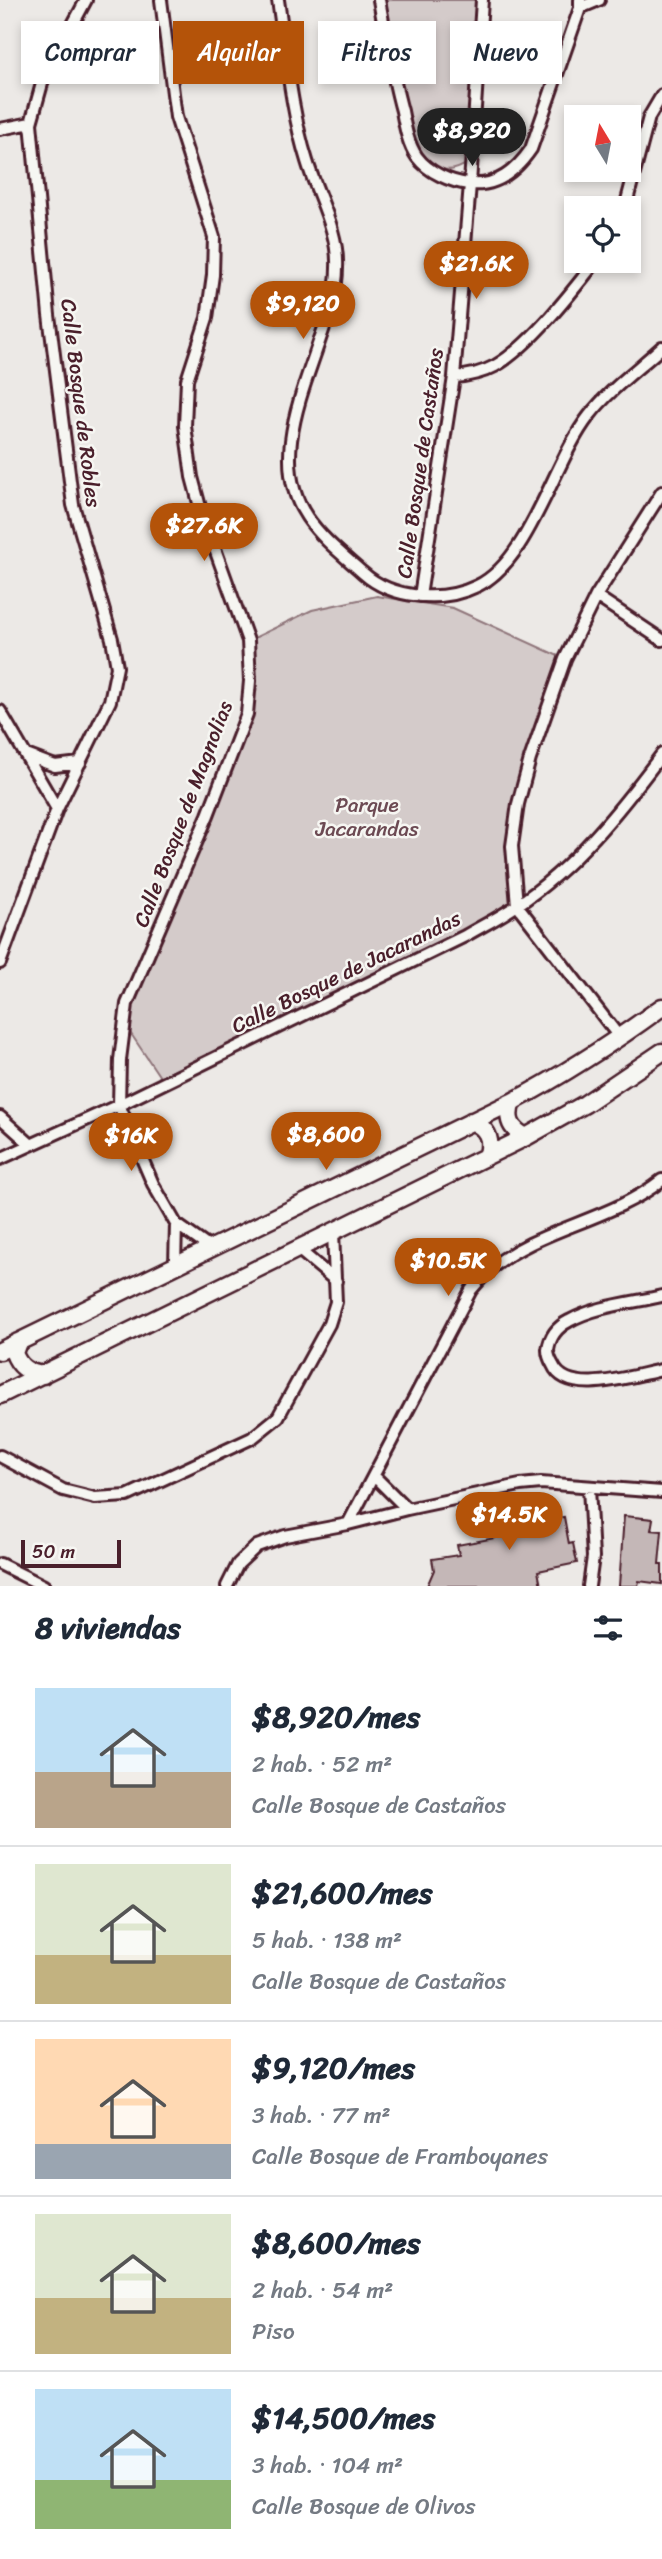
<!DOCTYPE html>
<html lang="es">
<head>
<meta charset="utf-8">
<style>
	:root { --surface:#fff; --page:#f6f6f7; --text:#1f2937; --muted:#747a83; --line:#e0e1e3; --accent:#b45309 }
	body { margin:0; font-family:Sriracha,sans-serif; background:var(--page); color:var(--text); height:100vh; display:flex; flex-direction:column; font-size:26px; white-space:nowrap }
	* { box-sizing:border-box; margin:0 }
	p { font-size:23px; color:var(--muted) }
	.icon { flex:none; width:38px; height:38px; fill:none; stroke:currentColor; stroke-width:2; stroke-linecap:round; stroke-linejoin:round }
	.map { position:relative; height:1586px; overflow:hidden }
	.details { display:flex; flex-direction:column; background:var(--surface); flex:1 }
	.details>* { flex:none }
	.hud { position:absolute; left:21px; top:21px; width:621px; height:63px; display:flex; gap:14px }
	.needle { width:46px; rotate:350deg }
	.fabs { position:absolute; left:564px; top:105px; display:grid; gap:14px }
	.fabs a { display:grid; place-items:center; width:77px; height:77px; border-radius:0px; background:var(--surface); box-shadow:0 4px 10px #0003; font-size:35px }
	.scale { position:absolute; left:21px; bottom:18px; width:100px; box-sizing:border-box; padding-left:7px; border:4px solid #4a1f2b; border-top:0; font-size:19px; line-height:24px; white-space:nowrap; color:#4a1f2b; -webkit-text-stroke:5px #f6f6f2; paint-order:stroke }
	.price { position:absolute; translate:-50% -60px; padding:0 16px; border-radius:24px; background:var(--accent); color:#fff; font-size:23px; line-height:46px; filter:drop-shadow(0 2px 4px #0008) }
	.price::after { content:''; position:absolute; left:50%; top:42px; width:21px; height:16px; margin-left:-10px; background:inherit; clip-path:polygon(0 0,100% 0,50% 100%) }
	.price.active { background:#222; color:#fff }
	ul { padding:0; list-style:none }
	li { display:flex; align-items:center; gap:21px; height:175px; padding:0 35px }
	li+li { border-top:2px solid var(--line) }
	li span { display:grid; place-items:center; flex:none; width:196px; height:140px; border-radius:0px; color:#555 }
	li>.icon { margin-inline-start:auto }
	span .icon { width:84px; height:84px; fill:#fffc; stroke-width:1 }
	li b { font-size:30px }
	h2 { display:flex; justify-content:space-between; align-items:center; height:84px; padding:0 35px; font-size:30px }
	.pill { padding:0 24px; border-radius:0px; background:var(--surface); box-shadow:0 4px 10px #0003; font-size:24px; line-height:63px }
	.pill.active { background:var(--accent); color:#fff }
	.map>svg:first-child { display:block }
	.green { fill:#d4cbca; stroke:#8f757a; stroke-width:2 }
	.building { fill:#c4b7b7; stroke:#4a1f2b; stroke-width:2 }
	.lines { fill:none; stroke-linecap:round; stroke-linejoin:round }
	.minor-casing { stroke:#4a1f2b; stroke-width:16 }
	.secondary-casing { stroke:#4a1f2b; stroke-width:21 }
	.minor { stroke:#f6f6f2; stroke-width:10 }
	.secondary { stroke:#f6f6f2; stroke-width:16 }
	.labels { text-anchor:middle; stroke-width:5; stroke-linejoin:round; paint-order:stroke }
	.street-label { font-size:21px; fill:#4a1f2b; stroke:#f6f6f2 }
	.park-label { font-size:21px; fill:#6c4a53; stroke:#f6f6f2 }
</style>
</head>
<body>
<div class="map">
<svg width="662" height="1586" viewBox="0 0 662 1586">
	<rect width="100%" height="100%" fill="#ece9e6"/>
	<filter id="ink" filterUnits="userSpaceOnUse"><feTurbulence type="fractalNoise" baseFrequency=".0143" numOctaves="2"/><feDisplacementMap in="SourceGraphic" scale="14" xChannelSelector="R" yChannelSelector="G"/><feConvolveMatrix kernelMatrix="1 2 1 2 8 2 1 2 1" color-interpolation-filters="sRGB"/></filter>
	<g filter="url(#ink)">
		<path class="green" d="M383 0H477L467 163C448 177 428 168 417 149 412 140 410 128 408 118 397 79 390 40 383 0Z
			M377 596 453 608 565 659 517 809 514 875 517 905 164 1083 125 1025 247 714 248 641 312 610Z"/>
		<path class="building" d="M540 1501V1518L543 1517V1520L564 1517 569 1544 573 1543 577 1563 538 1571 541 1586H427L434 1570 432 1559 459 1555 457 1545 495 1538 492 1511 526 1507 525 1504Z
			M624 1516 653 1519 651 1530 662 1531 659 1564H662V1584L639 1581 638 1586H619Z"/>
		<g class="lines">
			<defs>
				<path id="minor" d="M161 0 176 117 214 237 213 275 207 318 187 380 185 426 192 477 200 507 248 641 250 681 247 714 208 815 127 1004 120 1060 119 1105 153 1184 176 1224 210 1248
					M278 0C286 53 291 110 307 161 317 195 339 231 337 268 337 292 328 316 320 339 302 394 270 463 307 517 322 539 343 555 363 573 392 599 442 603 477 586 530 561 553 462 589 416 609 390 638 369 662 347
					M379 0C386 37 392 75 402 111 405 127 408 144 417 157 428 172 450 182 469 184 497 187 516 171 531 149L580 8V0
					M580 8 599 0
					M0 129 31 123
					M625 208 649 117 662 95
					M454 377C468 376 482 373 495 366 529 347 572 292 596 261
					M420 596 454 377 470 184 482 0
					M596 596 662 640
					M0 711 57 809
					M26 755 55 766 80 763
					M0 963 57 809 110 701 117 667 112 639 73 505 49 315 31 123 43 80 86 0
					M620 1038 517 905 512 846 518 804 530 759 565 659 596 596 662 492
					M0 1117 29 1143 33 1144
					M0 1159 119 1105 465 936C482 926 500 917 516 906 575 867 620 810 662 754
					M298 1249 336 1281
					M175 1265 176 1224
					M662 1296C632 1303 596 1306 569 1321 557 1327 550 1336 548 1350 548 1355 550 1360 553 1365 567 1398 634 1375 662 1370
					M0 1456 63 1490 95 1498 127 1496 252 1438 278 1417 329 1324 336 1302 333 1232
					M374 1476 407 1509
					M348 1524 471 1290C477 1283 483 1276 489 1270 538 1228 611 1221 662 1180
					M0 1564 44 1586
					M227 1586 238 1564 257 1546 285 1536 348 1524 407 1509 520 1485 541 1483 662 1492
					M589 1586 593 1557 589 1488"/>
				<path id="secondary" d="M512 1102C506 1118 510 1129 526 1137
					M471 1121C487 1128 492 1138 488 1154
					M18 1342 14 1353C19 1367 28 1373 43 1375
					M0 1351 512 1102C565 1074 614 1042 662 1007
					M0 1395 526 1137 585 1104 662 1052"/>
			</defs>
			<use href="#minor" class="minor-casing"/>
			<use href="#secondary" class="secondary-casing"/>
			<use href="#minor" class="minor"/>
			<use href="#secondary" class="secondary"/>
		</g>
	</g>
	<g class="labels">
		<g class="street-label">
			<text transform="translate(81 403) rotate(83)" y="7">Calle Bosque de Robles</text>
			<text transform="translate(420 463) rotate(-82)" y="7">Calle Bosque de Castaños</text>
			<text transform="translate(183 814) rotate(-69)" y="7">Calle Bosque de Magnolias</text>
			<text transform="translate(346 972) rotate(-26)" y="7">Calle Bosque de Jacarandas</text>
		</g>
		<g class="park-label">
			<text x="367" y="812">Parque<tspan x="367" dy="24">Jacarandas</tspan></text>
		</g>
	</g>
</svg>
<div class="fabs">
<a><svg class="needle" viewBox="-14 -14 28 28"><path d="M0-13l5 13h-10z" fill="#e53935"/><path d="M0 13l5-13h-10z" fill="#747a83"/></svg></a>
<a><svg class="icon" aria-label="locate" viewBox="0 0 24 24"><circle cx="12" cy="12" r="6"/><path d="M12 2v4M12 18v4M2 12h4M18 12h4"/></svg></a>
</div>
<div class="scale">50 m</div>
<b class="price active" style="left:472px;top:168px">$8,920</b>
<b class="price" style="left:476px;top:301px">$21.6K</b>
<b class="price" style="left:303px;top:341px">$9,120</b>
<b class="price" style="left:204px;top:563px">$27.6K</b>
<b class="price" style="left:326px;top:1172px">$8,600</b>
<b class="price" style="left:131px;top:1173px">$16K</b>
<b class="price" style="left:448px;top:1298px">$10.5K</b>
<b class="price" style="left:509px;top:1552px">$14.5K</b>
<div class="hud">
<a class="pill">Comprar</a>
<a class="pill active">Alquilar</a>
<a class="pill">Filtros</a>
<a class="pill">Nuevo</a>
</div>
</div>
<section class="details">
<h2>8 viviendas<svg class="icon" aria-label="filters" viewBox="0 0 24 24"><path d="M4 7h16M4 17h16"/><circle cx="9" cy="7" r="2"/><circle cx="15" cy="17" r="2"/></svg></h2>
<ul>
<li><span style="background:linear-gradient(#bfe0f5 60%,#b9a48a 0)"><svg class="icon" aria-label="home" viewBox="0 0 24 24"><path d="M3 11l9-7 9 7M6 9v11h12V9"/></svg></span><div><b>$8,920/mes</b><p>2 hab. · 52 m²</p><p>Calle Bosque de Castaños</p></div></li>
<li><span style="background:linear-gradient(#dfe7d0 65%,#c2b280 0)"><svg class="icon" aria-label="home" viewBox="0 0 24 24"><path d="M3 11l9-7 9 7M6 9v11h12V9"/></svg></span><div><b>$21,600/mes</b><p>5 hab. · 138 m²</p><p>Calle Bosque de Castaños</p></div></li>
<li><span style="background:linear-gradient(#ffd9b3 75%,#9aa5b1 0)"><svg class="icon" aria-label="home" viewBox="0 0 24 24"><path d="M3 11l9-7 9 7M6 9v11h12V9"/></svg></span><div><b>$9,120/mes</b><p>3 hab. · 77 m²</p><p>Calle Bosque de Framboyanes</p></div></li>
<li><span style="background:linear-gradient(#dfe7d0 60%,#c2b280 0)"><svg class="icon" aria-label="home" viewBox="0 0 24 24"><path d="M3 11l9-7 9 7M6 9v11h12V9"/></svg></span><div><b>$8,600/mes</b><p>2 hab. · 54 m²</p><p>Piso</p></div></li>
<li><span style="background:linear-gradient(#bfe0f5 65%,#8fb573 0)"><svg class="icon" aria-label="home" viewBox="0 0 24 24"><path d="M3 11l9-7 9 7M6 9v11h12V9"/></svg></span><div><b>$14,500/mes</b><p>3 hab. · 104 m²</p><p>Calle Bosque de Olivos</p></div></li>
</ul>
</section>
</body>
</html>
